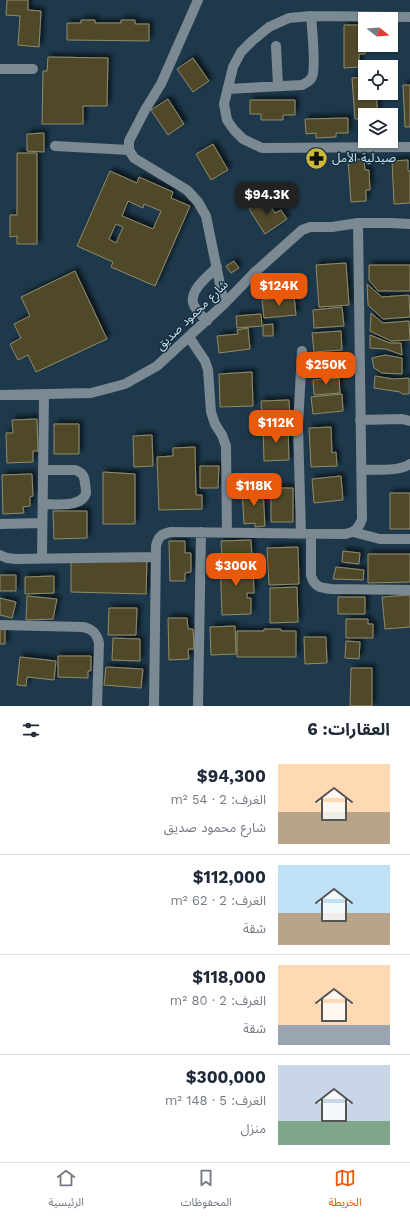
<!DOCTYPE html>
<html lang="ar">
<head>
<meta charset="utf-8">
<style>
	:root { --surface:#fff; --page:#f6f6f7; --text:#1f2937; --muted:#747a83; --line:#e0e1e3; --accent:#ea580c }
	body { margin:0; font-family:"Work Sans","Noto Sans Arabic",sans-serif; background:var(--page); color:var(--text); direction:rtl; height:100vh; display:flex; flex-direction:column; font-size:15px; white-space:nowrap }
	* { box-sizing:border-box; margin:0 }
	p { font-size:13px; color:var(--muted) }
	.icon { flex:none; width:22px; height:22px; fill:none; stroke:currentColor; stroke-width:2; stroke-linecap:round; stroke-linejoin:round }
	.map { position:relative; height:706px; overflow:hidden; direction:ltr }
	.panel { display:flex; flex-direction:column; background:var(--surface); flex:1 }
	.panel>* { flex:none }
	.needle { width:26px; rotate:107deg }
	.controls { position:absolute; left:358px; top:12px; display:grid; gap:8px }
	.controls a { display:grid; place-items:center; width:40px; height:40px; border-radius:0px; background:var(--surface); box-shadow:0 1px 3px #0004; font-size:20px }
	.price { position:absolute; translate:-50% -34px; padding:0 9px; border-radius:8px; background:var(--accent); color:#fff; font-size:13px; line-height:26px; filter:drop-shadow(0 1px 2px #0008) }
	.price::after { content:''; position:absolute; left:50%; top:24px; width:12px; height:9px; margin-left:-6px; background:inherit; clip-path:polygon(0 0,100% 0,50% 100%) }
	.price.current { background:#222; color:#fff }
	ul { padding:0; list-style:none }
	li { display:flex; align-items:center; gap:12px; height:100px; padding:0 20px }
	li+li { border-top:1px solid var(--line) }
	li span { display:grid; place-items:center; flex:none; width:112px; height:80px; border-radius:0px; color:#555 }
	li>.icon { margin-inline-start:auto }
	span .icon { width:48px; height:48px; fill:#fffc; stroke-width:1 }
	li b { font-size:17px }
	h2 { display:flex; justify-content:space-between; align-items:center; height:48px; padding:0 20px; font-size:17px }
	.menu { display:flex; justify-content:space-around; align-items:center; height:56px; border-top:1px solid var(--line); background:var(--surface); font-size:11px; color:var(--muted) }
	.menu a { display:grid; justify-items:center; gap:2px }
	.menu .current { color:var(--accent) }
	.map>svg:first-child { display:block }
	.building { fill:#504a2c; stroke:#908a6a; fill-rule:evenodd; filter:url(#shadow) }
	.lines { fill:none; stroke-linecap:round; stroke-linejoin:round }
	.minor { stroke:#7b8992; stroke-width:10 }
	.labels { text-anchor:middle; stroke-width:3; stroke-linejoin:round; paint-order:stroke }
	.poi-label { font-size:12px; fill:#d2e3ee; stroke:#122f40; text-anchor:start }
	.street-label { font-size:12px; fill:#d2e3ee; stroke:#122f40 }
</style>
</head>
<body>
<div class="map">
<svg width="410" height="706" viewBox="0 0 410 706">
	<defs>
		<filter id="shadow"><feDropShadow dx="3.5" dy="-3.5" stdDeviation="2" flood-color="#0009"/></filter>
	</defs>
	<rect width="100%" height="100%" fill="#1d394b"/>
	<path class="building" d="M7 0H28V10L41 11 39 47 18 45 20 16 6 15Z
		M81 20H95V23H121V20H135V24H149V41L67 40V23H81Z
		M344 25H359V37L364 36 365 54H359V67L344 68Z
		M48 57 108 58 107 106H83V124H42L43 71H47Z
		M193 58 209 81 193 92 177 69Z
		M365 77V93H376L378 115H365V119H355L352 78Z
		M403 85H410V127H405Z
		M168 99 184 124 168 135 151 110Z
		M250 100H295V115H283V120H261V114H250Z
		M348 118V133H336V137L316 138V133L306 134 305 119Z
		M44 133V152L27 151V134Z
		M213 144 228 170 211 180 196 154Z
		M17 153H37V244H17V236L10 237V215H17Z
		M364 159 365 170H369L370 190H366V201L351 202 348 160Z
		M408 160V171H410V203L394 204 392 161Z
		M110 171 137 183 139 177 173 192 171 198 190 206 155 286 111 267 113 262 77 246ZM128 201 143 208 144 204 161 211 153 229 122 216ZM116 224 123 227 116 243 109 239Z
		M265 198 275 213 281 210 287 219 265 234 249 209Z
		M234 261 239 268 231 273 226 266Z
		M346 263 349 305 319 307 316 265Z
		M369 265H410V291H378L369 280Z
		M75 271 107 339 36 372 28 355 18 360 10 344 21 338 14 324 30 316 21 297Z
		M367 284 382 297 409 295 410 317 383 319 368 305Z
		M294 296 296 315 264 318 262 300Z
		M342 307 344 326 314 328 313 310Z
		M371 313 383 323 409 321 410 340 391 341 370 331Z
		M261 314 262 326 237 328 236 316Z
		M273 324V336H263V325Z
		M248 328 250 349 219 353 217 336 238 334 237 330Z
		M341 331 342 350 314 352 312 333Z
		M370 335 390 343H401L402 355 386 349 370 348Z
		M338 354 340 374 317 377 315 357Z
		M385 355 402 358V374L382 373 374 368 372 358Z
		M252 372 253 406 220 407 219 374Z
		M375 376 393 379 409 378V394H402L400 392 374 388Z
		M339 378 340 393 314 395 313 380Z
		M342 394 343 411 313 414 311 397Z
		M289 400 290 417 262 418 261 401Z
		M37 419 38 451H33V462L7 463 6 433H13L12 420Z
		M54 424H79V454H54Z
		M288 426 289 460 264 461 263 427Z
		M331 427 332 453 336 452 337 466 311 467 309 428Z
		M152 435 153 466 134 467 133 436Z
		M195 447 196 495H202V509L159 510 157 457 173 456V448Z
		M200 466H219L218 488H200Z
		M103 472 135 474V524H103Z
		M32 474 33 496 30 497V506L23 507 24 513 3 514 2 475Z
		M341 476 343 500 314 503 312 479Z
		M271 488H293V522H271Z
		M263 489 265 526 255 527V523L244 524 242 490Z
		M390 493H410V529H390Z
		M53 511H87V538L54 539Z
		M251 540 252 557 222 558 221 541Z
		M169 541H185V553H191V572L185 573V581H170Z
		M298 547 299 584 269 585 267 548Z
		M343 551 360 553 359 564 342 562Z
		M368 554H410V582L368 583Z
		M147 560 146 594 71 592V562Z
		M246 560 247 564H253L254 593H247V598H251V614L222 615 220 561Z
		M336 567 364 570 363 580 333 579Z
		M0 575H16V591H0Z
		M54 576V593L25 594V577Z
		M297 587 298 622 270 623V588Z
		M410 595V627L385 629 382 597Z
		M27 596 57 599 53 619 26 620Z
		M338 597H365V614H338Z
		M0 598 16 602 12 618 0 615Z
		M109 608H137L136 635H108Z
		M168 618H187L188 629H193L194 649H188L189 659 169 660Z
		M346 619H368V624H373V638H346Z
		M235 626 236 654 211 655 210 627Z
		M0 628H5V644H0Z
		M264 629H281V631H296V657H237V631H264Z
		M304 637H326L327 663 305 664Z
		M113 638 140 639V661L112 660Z
		M346 641 360 642 359 659 345 658Z
		M58 656H91V671H88V678L58 677Z
		M20 657 56 661 54 680 27 677 26 686 17 685Z
		M106 667 143 669 141 688 104 685Z
		M351 668H372V706H350Z"/>
	<g class="lines">
		<path class="minor" d="M198 0 161 84 145 110 129 141V150L134 158 187 190 198 202 206 216 224 304
			M410 17 311 16 289 18 269 27 252 41 241 52 233 67 224 104 227 120 234 130 243 139 262 148 410 147
			M276 46 278 86
			M0 69H33
			M228 89 302 85C306 83 310 82 312 77 316 69 312 27 311 16
			M55 146 129 150
			M207 321C202 316 195 310 193 303 190 289 209 276 217 267
			M189 337 205 361 208 370 211 412 215 424 222 435 226 446 227 532
			M0 395 91 393 125 384 157 366 224 304 255 272 302 230 310 227H332L358 223H390L410 224
			M360 420 402 419 410 421
			M361 470C375 469 399 472 410 464
			M43 504C54 504 82 508 86 493 86 490 86 487 85 484 85 476 82 472 75 470H43
			M0 524 42 523
			M353 532 380 539H410
			M301 534 298 426 302 351
			M311 534V575C314 587 321 588 331 589L410 590
			M0 555 7 558 16 559 156 557
			M42 559 44 394
			M0 625 83 627C93 629 97 634 99 643L97 706
			M154 706 156 546C158 537 161 534 171 532L345 534C355 532 359 528 362 519L358 223
			M198 706 201 532"/>
	</g>
	<defs>
		<symbol id="pharmacy-disc" viewBox="-11 -11 22 22"><circle r="9.5" fill="#ceb837" stroke="#122f40"/><path d="M-2-6h4v4h4v4h-4v4h-4v-4h-4v-4h4Z" fill="#111"/></symbol>
	</defs>
	<g fill-rule="evenodd">
		<use href="#pharmacy-disc" x="304" y="146" width="25" height="25"/>
	</g>
	<g class="labels">
		<g class="poi-label">
			<text x="332" y="162">صيدلية الأمل</text>
		</g>
		<g class="street-label">
			<text transform="translate(192 315) rotate(-44)" y="4">شارع محمود صديق</text>
		</g>
	</g>
</svg>
<div class="controls">
<a><svg class="needle" viewBox="-14 -14 28 28"><path d="M0-13l5 13h-10z" fill="#e53935"/><path d="M0 13l5-13h-10z" fill="#747a83"/></svg></a>
<a><svg class="icon" aria-label="locate" viewBox="0 0 24 24"><circle cx="12" cy="12" r="6"/><path d="M12 2v4M12 18v4M2 12h4M18 12h4"/></svg></a>
<a><svg class="icon" aria-label="layers" viewBox="0 0 24 24"><path d="M12 4l9 5-9 5-9-5zM3 14l9 5 9-5"/></svg></a>
</div>
<b class="price current" style="left:267px;top:216px">$94.3K</b>
<b class="price" style="left:279px;top:307px">$124K</b>
<b class="price" style="left:326px;top:386px">$250K</b>
<b class="price" style="left:276px;top:444px">$112K</b>
<b class="price" style="left:254px;top:507px">$118K</b>
<b class="price" style="left:236px;top:587px">$300K</b>
</div>
<section class="panel">
<h2>العقارات: 6<svg class="icon" aria-label="filters" viewBox="0 0 24 24"><path d="M4 7h16M4 17h16"/><circle cx="9" cy="7" r="2"/><circle cx="15" cy="17" r="2"/></svg></h2>
<ul>
<li><span style="background:linear-gradient(#ffd9b3 60%,#b9a48a 0)"><svg class="icon" aria-label="home" viewBox="0 0 24 24"><path d="M3 11l9-7 9 7M6 9v11h12V9"/></svg></span><div><b>$94,300</b><p>الغرف: 2 · 54 m²</p><p>شارع محمود صديق</p></div></li>
<li><span style="background:linear-gradient(#bfe0f5 60%,#b9a48a 0)"><svg class="icon" aria-label="home" viewBox="0 0 24 24"><path d="M3 11l9-7 9 7M6 9v11h12V9"/></svg></span><div><b>$112,000</b><p>الغرف: 2 · 62 m²</p><p>شقة</p></div></li>
<li><span style="background:linear-gradient(#ffd9b3 75%,#9aa5b1 0)"><svg class="icon" aria-label="home" viewBox="0 0 24 24"><path d="M3 11l9-7 9 7M6 9v11h12V9"/></svg></span><div><b>$118,000</b><p>الغرف: 2 · 80 m²</p><p>شقة</p></div></li>
<li><span style="background:linear-gradient(#c9d6e8 70%,#7fa58c 0)"><svg class="icon" aria-label="home" viewBox="0 0 24 24"><path d="M3 11l9-7 9 7M6 9v11h12V9"/></svg></span><div><b>$300,000</b><p>الغرف: 5 · 148 m²</p><p>منزل</p></div></li>
</ul>
</section>
<nav class="menu">
<a class="current"><svg class="icon" aria-label="map" viewBox="0 0 24 24"><path d="M3 6l6-2 6 2 6-2v14l-6 2-6-2-6 2zM9 4v14M15 6v14"/></svg>الخريطة</a>
<a><svg class="icon" aria-label="saved" viewBox="0 0 24 24"><path d="M7 4h10v16l-5-4-5 4z"/></svg>المحفوظات</a>
<a><svg class="icon" aria-label="home" viewBox="0 0 24 24"><path d="M3 11l9-7 9 7M6 9v11h12V9"/></svg>الرئيسية</a>
</nav>
</body>
</html>
